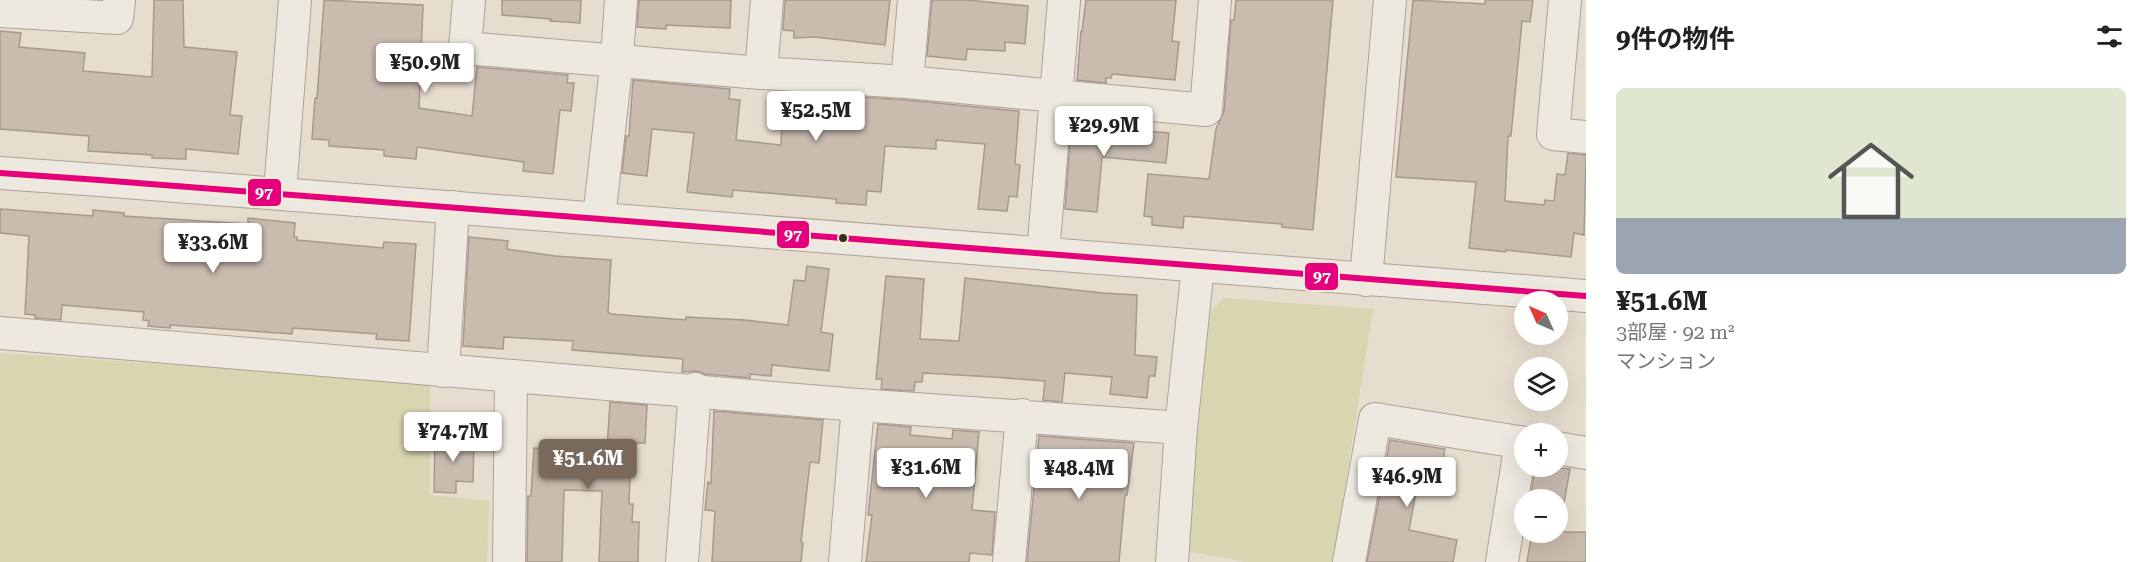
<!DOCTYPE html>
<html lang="ja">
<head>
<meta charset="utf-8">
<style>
	:root { --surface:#fff; --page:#f2f2f2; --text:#222; --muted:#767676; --line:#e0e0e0; --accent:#78695c }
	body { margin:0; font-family:"Roboto Serif","Noto Sans JP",serif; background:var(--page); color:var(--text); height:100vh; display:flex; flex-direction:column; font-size:22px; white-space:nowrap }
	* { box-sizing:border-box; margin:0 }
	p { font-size:20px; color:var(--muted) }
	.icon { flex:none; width:33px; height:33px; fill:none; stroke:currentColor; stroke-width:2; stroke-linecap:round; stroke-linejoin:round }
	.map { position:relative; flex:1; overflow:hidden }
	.drawer { display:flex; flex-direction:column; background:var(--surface); width:570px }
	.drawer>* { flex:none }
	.needle { width:39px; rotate:315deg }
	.buttons { position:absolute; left:1514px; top:291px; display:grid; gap:12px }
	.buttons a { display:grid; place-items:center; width:54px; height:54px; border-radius:50%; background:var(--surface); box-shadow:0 6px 24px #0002; font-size:30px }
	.price { position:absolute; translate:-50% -51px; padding:0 14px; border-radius:6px; background:#fff; color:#222; font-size:20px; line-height:39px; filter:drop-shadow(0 2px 3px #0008) }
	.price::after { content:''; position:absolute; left:50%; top:36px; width:18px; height:14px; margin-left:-9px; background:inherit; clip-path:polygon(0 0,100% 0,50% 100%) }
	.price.current { background:var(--accent); color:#fff }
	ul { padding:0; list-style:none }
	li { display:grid; align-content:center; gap:12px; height:318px; padding:0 30px }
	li+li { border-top:2px solid var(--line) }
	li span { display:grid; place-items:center; height:186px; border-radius:9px; color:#555 }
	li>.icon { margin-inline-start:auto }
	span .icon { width:108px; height:108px; fill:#fffc; stroke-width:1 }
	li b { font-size:26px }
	h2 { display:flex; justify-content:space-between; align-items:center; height:72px; padding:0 30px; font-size:26px }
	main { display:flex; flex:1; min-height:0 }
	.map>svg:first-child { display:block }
	.green { fill:#d8d5b0 }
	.building { fill:#cabbaf; stroke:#a7998d; stroke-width:1.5 }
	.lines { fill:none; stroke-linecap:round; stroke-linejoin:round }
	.minor-casing { stroke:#aca297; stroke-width:34 }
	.minor { stroke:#eee9e0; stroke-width:32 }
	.bus-1-casing { stroke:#f7ebd4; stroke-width:10 }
	.bus-1 { stroke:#e5007d; stroke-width:6 }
	.bus-dot { fill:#3c2a1e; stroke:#f7ebd4; stroke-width:2 }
	.line-badge { stroke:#f7ebd4; stroke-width:2 }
	.badge-label { font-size:16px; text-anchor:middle; font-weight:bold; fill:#fff }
</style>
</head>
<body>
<main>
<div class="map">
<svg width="1586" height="562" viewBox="0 0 1586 562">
	<rect width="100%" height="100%" fill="#e6ddce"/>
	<path class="green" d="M1224 298 1373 309 1333 562H1246L1186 551 1210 312Z
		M0 353 222 368 430 385V495L489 501 487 562H0Z"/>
	<path class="building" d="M154 0H183L184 47 237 52 230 115 242 116 238 154 186 149V159L152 158V155L88 151 89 136 0 129V31L21 33 19 47 85 53 83 71 152 77Z
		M324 0 423 5 419 108 472 116 477 67 568 75 567 83H574L571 111 560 110 553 174 523 171 524 162 417 147 416 159 384 156V150L329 146V140L312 139 315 98H317Z
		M502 0H581L580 23 550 21 551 19 502 15Z
		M639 0H731L730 28 666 25V29L637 27Z
		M785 0H890L885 45 815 37 794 38V31L783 30Z
		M932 0H968L1028 6 1025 44 1005 42V51L967 49 966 60 927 56Z
		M1086 0H1176L1172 41 1179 42 1175 80 1112 74 1111 78H1106V83L1077 80 1081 31H1082Z
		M1236 0H1333L1313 230 1282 227V224L1184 216 1183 228 1152 225V217L1144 216 1148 174 1209 179 1216 129 1224 111 1231 20H1234Z
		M1413 0 1485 4V0H1533L1530 22 1522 21 1511 136H1508L1505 201 1544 205 1545 200 1554 201 1557 174 1565 175 1568 153 1586 155 1584 235 1574 233 1571 257 1506 250V252L1469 248 1476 182 1396 177Z
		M633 80 730 89 729 99 740 100 736 140 781 145 783 92 906 100 1019 111 1015 164 1020 165 1017 197 1009 196 1007 211 978 209 985 144 936 140V149L885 146 881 192 867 191 866 205 836 203V199L733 190 732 197 687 192 694 133 652 129 647 176 622 173 626 136H629Z
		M1072 116 1101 118 1100 127 1169 133 1166 163 1102 157 1097 212 1065 209Z
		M0 209 93 216V210L124 213V216L248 224V218L295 223 294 237H297V240L383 248 384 242 416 244 409 341 376 339 377 334 293 328 292 334 170 325V328L148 326 149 321 143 320 144 312 62 305 61 320 35 318V315L25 314 29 236 0 233Z
		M469 237 508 241 507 249 555 256 611 260 608 312 611 314 686 320V317L745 320 788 325 794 280 805 281 807 266 829 269 821 332 833 334 829 371 772 365 771 376 750 374V378L705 374 697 371 682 372 683 359 572 350 573 341 504 337 503 349 463 346Z
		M886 276 924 279 920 339 959 341 965 278 1103 293 1137 295 1135 355 1157 357 1155 376H1149L1147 398 1110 394 1112 377 1065 373 1062 402 1043 400 1045 381 993 377 923 373 922 382H915L914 391 881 389 882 379H876Z
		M610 402 647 405 645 443H631L629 504H633L632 522H639L638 562H599L602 491 564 490 562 562H527L528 496H531L534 448 601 451V449H607Z
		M714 411 823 420 819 463 810 462 801 542 803 543 801 562H712L715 511 705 510 708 482 711 483Z
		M878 424 911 427 910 435 952 439 953 430 979 432 972 510 995 512 992 555 970 553 969 562H866L872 515H868Z
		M1039 436 1134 443 1127 495H1125L1119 562H1027Z
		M435 438 474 439 473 482 456 481V493L434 492Z
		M1390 440 1445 449 1439 480 1419 476 1409 530 1457 540 1453 562H1367Z
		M1535 466 1570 469 1564 503 1557 502V500L1531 497Z
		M1532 532H1586V562H1527Z"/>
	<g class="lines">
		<defs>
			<path id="minor" d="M469 0 465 48 761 73 907 82 1206 110 1215 0
				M1565 0 1553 134 1586 137
				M0 11 117 18 119 0
				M761 73 767 0
				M907 82 914 0
				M0 173C529 209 1057 259 1586 296
				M280 192 295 0
				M599 218 617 59 621 0
				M1043 254 1064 0
				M1366 280 1390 0
				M0 333 858 405 1181 428
				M443 371 453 207
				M1557 448 1586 453
				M509 562 511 376
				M682 562 695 389
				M845 562 858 405
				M1009 562 1022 415
				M1172 562 1181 428 1198 266
				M1349 562 1375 419 1524 443
				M1502 562 1521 442"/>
		</defs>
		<use href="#minor" class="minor-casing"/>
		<use href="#minor" class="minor"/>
		<defs>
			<path id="bus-1" d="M0 173C529 209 1057 259 1586 296"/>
		</defs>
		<use href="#bus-1" class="bus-1-casing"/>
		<use href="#bus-1" class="bus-1"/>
	</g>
	<circle class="bus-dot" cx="843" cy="238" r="5"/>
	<g class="line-badge">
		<rect x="247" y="178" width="35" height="29" rx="6" fill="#e5007d"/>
		<rect x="776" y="220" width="34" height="29" rx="6" fill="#e5007d"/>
		<rect x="1304" y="262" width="35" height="29" rx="6" fill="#e5007d"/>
	</g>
	<g class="badge-label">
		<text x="264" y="198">97</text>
		<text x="793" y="240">97</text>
		<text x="1322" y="282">97</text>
	</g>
</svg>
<div class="buttons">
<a><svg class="needle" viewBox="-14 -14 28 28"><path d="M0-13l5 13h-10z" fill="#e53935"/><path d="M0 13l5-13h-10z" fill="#767676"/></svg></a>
<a><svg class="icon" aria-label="layers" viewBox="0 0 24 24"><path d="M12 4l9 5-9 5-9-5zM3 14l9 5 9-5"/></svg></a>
<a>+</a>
<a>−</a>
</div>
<b class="price" style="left:425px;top:94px">¥50.9M</b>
<b class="price" style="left:816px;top:142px">¥52.5M</b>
<b class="price" style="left:1104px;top:157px">¥29.9M</b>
<b class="price" style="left:213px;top:274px">¥33.6M</b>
<b class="price" style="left:453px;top:463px">¥74.7M</b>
<b class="price current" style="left:588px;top:490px">¥51.6M</b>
<b class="price" style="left:926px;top:499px">¥31.6M</b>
<b class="price" style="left:1079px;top:500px">¥48.4M</b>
<b class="price" style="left:1407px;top:508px">¥46.9M</b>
</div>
<section class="drawer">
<h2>9件の物件<svg class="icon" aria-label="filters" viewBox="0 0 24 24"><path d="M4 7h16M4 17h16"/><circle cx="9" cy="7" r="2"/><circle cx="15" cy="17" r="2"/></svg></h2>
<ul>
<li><span style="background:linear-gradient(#dfe7d0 70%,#9aa5b1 0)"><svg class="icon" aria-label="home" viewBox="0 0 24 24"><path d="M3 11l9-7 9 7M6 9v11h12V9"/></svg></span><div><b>¥51.6M</b><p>3部屋 · 92 m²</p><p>マンション</p></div></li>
</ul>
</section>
</main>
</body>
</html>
